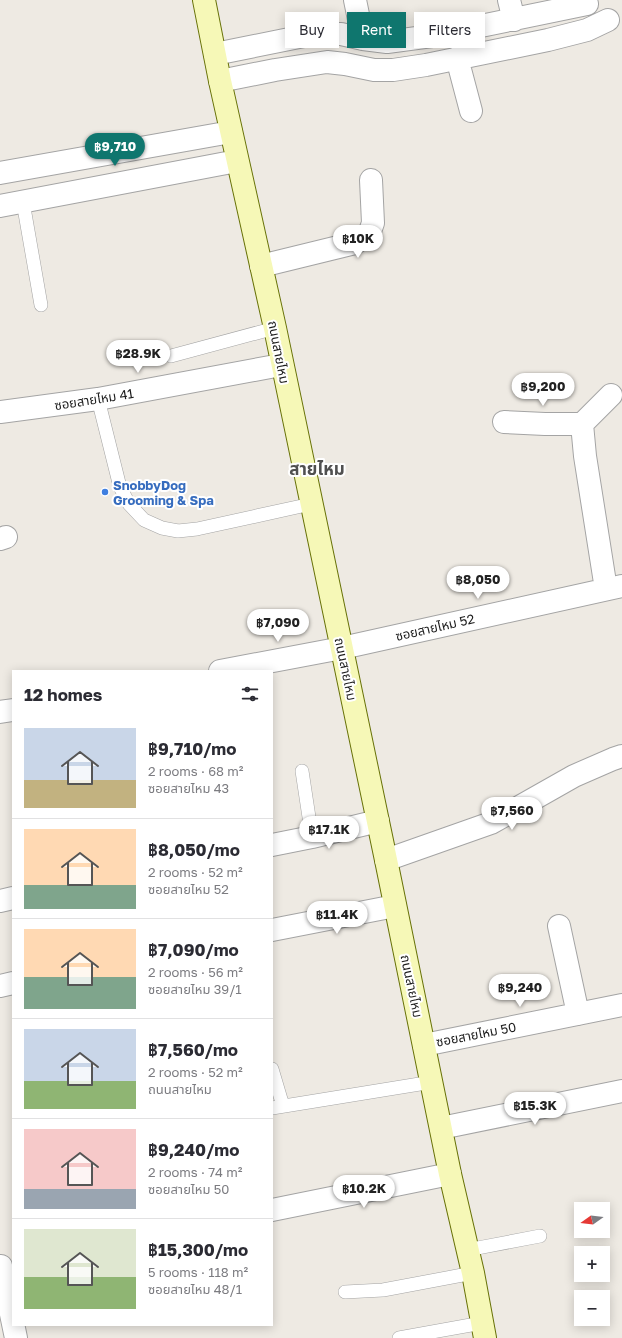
<!DOCTYPE html>
<html lang="en">
<head>
<meta charset="utf-8">
<style>
	:root { --surface:#fff; --page:#f7f7f7; --text:#2b2b33; --muted:#7c7c81; --line:#e1e1e2; --accent:#0f766e }
	body { margin:0; font-family:"Golos Text","Noto Sans Thai",sans-serif; background:var(--page); color:var(--text); height:100vh; display:flex; flex-direction:column; font-size:15px; white-space:nowrap }
	* { box-sizing:border-box; margin:0 }
	p { font-size:13px; color:var(--muted) }
	.icon { flex:none; width:22px; height:22px; fill:none; stroke:currentColor; stroke-width:2; stroke-linecap:round; stroke-linejoin:round }
	.map { position:relative; flex:1; overflow:hidden }
	.details { position:absolute; left:12px; top:670px; width:261px; height:656px; display:flex; flex-direction:column; background:var(--surface); border-radius:0px; box-shadow:0 2px 10px #0003 }
	.details>* { flex:none }
	.top-card { position:absolute; left:285px; top:12px; width:277px; height:36px; display:flex; gap:8px }
	.needle { width:26px; rotate:256deg }
	.buttons { position:absolute; left:574px; top:1202px; display:grid; gap:8px }
	.buttons a { display:grid; place-items:center; width:36px; height:36px; border-radius:0px; background:var(--surface); box-shadow:0 2px 10px #0003; font-size:20px }
	.price { position:absolute; translate:-50% -34px; padding:0 9px; border-radius:14px; background:#fff; color:#222; font-size:13px; line-height:26px; filter:drop-shadow(0 1px 2px #0008) }
	.price::after { content:''; position:absolute; left:50%; top:24px; width:12px; height:9px; margin-left:-6px; background:inherit; clip-path:polygon(0 0,100% 0,50% 100%) }
	.price.on { background:var(--accent); color:#fff }
	ul { padding:0; list-style:none }
	li { display:flex; align-items:center; gap:12px; height:100px; padding:0 12px }
	li+li { border-top:1px solid var(--line) }
	li span { display:grid; place-items:center; flex:none; width:112px; height:80px; border-radius:0px; color:#555 }
	li>.icon { margin-inline-start:auto }
	span .icon { width:48px; height:48px; fill:#fffc; stroke-width:1 }
	li b { font-size:17px }
	h2 { display:flex; justify-content:space-between; align-items:center; height:48px; padding:0 12px; font-size:17px }
	.tag { padding:0 14px; border-radius:0px; background:var(--surface); box-shadow:0 2px 10px #0003; font-size:14px; line-height:36px }
	.tag.on { background:var(--accent); color:#fff }
	.map>svg:first-child { display:block }
	.lines { fill:none; stroke-linecap:round; stroke-linejoin:round }
	.service-casing { stroke:#a4a4a4; stroke-width:14 }
	.minor-casing { stroke:#a4a4a4; stroke-width:24 }
	.secondary-casing { stroke:#677107; stroke-width:24 }
	.service { stroke:#fff; stroke-width:13 }
	.minor { stroke:#fff; stroke-width:22 }
	.secondary { stroke:#f6f8b7; stroke-width:22 }
	.shop-dot { fill:#3f7fe0; stroke:#fff; stroke-width:1.5 }
	.labels { text-anchor:middle; stroke-width:4; stroke-linejoin:round; paint-order:stroke }
	.street-label { font-size:13px; fill:#1d1d1d; stroke:#fff }
	.shop-label { font-size:13px; font-weight:bold; fill:#366cbe; stroke:#fff; text-anchor:start }
	.district-label { font-size:17px; font-weight:bold; fill:#505050; stroke:#fff }
</style>
</head>
<body>
<div class="map">
<svg width="622" height="1338" viewBox="0 0 622 1338">
	<rect width="100%" height="100%" fill="#eeeae3"/>
	<g class="lines">
		<defs>
			<path id="service" d="M23 202 41 305
				M171 356 275 328
				M98 399 120 487 129 504 144 520 162 528 178 531 197 529 311 504
				M302 771 312 837
				M272 1069 283 1106
				M272 1108 432 1082
				M467 1250 540 1236
				M345 1292 383 1290 473 1273
				M399 1338 482 1323"/>
			<path id="minor" d="M355 0 363 39
				M509 0 514 20
				M215 54 314 34H341L363 39 387 42 432 36 587 4
				M457 58 471 111
				M220 81 275 70 327 62 345 64 374 70H393L426 65 548 40 587 30 608 20
				M0 173 231 132
				M0 206 237 161
				M261 266 355 243 369 234 373 223 371 180
				M0 412 98 399 281 365
				M504 422 545 424H582
				M0 539 6 537
				M606 589 585 456 582 424 611 395
				M220 671 342 648 622 586
				M0 712 13 710
				M272 845 312 837 378 821
				M386 860 491 823 574 776 613 759 622 756
				M0 901 13 898
				M559 926 578 1014
				M272 930 395 906
				M0 986 13 983
				M424 1045 622 1005
				M441 1128 622 1091
				M272 1210 450 1174
				M1 1266 16 1338"/>
			<path id="secondary" d="M204 0 220 81 275 328 386 860 450 1174 473 1273 485 1338"/>
		</defs>
		<use href="#service" class="service-casing"/>
		<use href="#minor" class="minor-casing"/>
		<use href="#secondary" class="secondary-casing"/>
		<use href="#service" class="service"/>
		<use href="#minor" class="minor"/>
		<use href="#secondary" class="secondary"/>
	</g>
	<circle class="shop-dot" cx="105" cy="492" r="4"/>
	<g class="labels">
		<g class="street-label">
			<text transform="translate(279 352) rotate(79)" y="5">ถนนสายไหม</text>
			<text transform="translate(94 399) rotate(-9)" y="5">ซอยสายไหม 41</text>
			<text transform="translate(435 627) rotate(-13)" y="5">ซอยสายไหม 52</text>
			<text transform="translate(346 669) rotate(78)" y="5">ถนนสายไหม</text>
			<text transform="translate(412 986) rotate(78)" y="5">ถนนสายไหม</text>
			<text transform="translate(476 1034) rotate(-11)" y="5">ซอยสายไหม 50</text>
		</g>
		<g class="shop-label">
			<text x="113" y="490">SnobbyDog<tspan x="113" dy="15">Grooming &amp; Spa</tspan></text>
		</g>
		<g class="district-label">
			<text x="317" y="475">สายไหม</text>
		</g>
	</g>
</svg>
<div class="buttons">
<a><svg class="needle" viewBox="-14 -14 28 28"><path d="M0-13l5 13h-10z" fill="#e53935"/><path d="M0 13l5-13h-10z" fill="#7c7c81"/></svg></a>
<a>+</a>
<a>−</a>
</div>
<b class="price on" style="left:115px;top:167px">฿9,710</b>
<b class="price" style="left:358px;top:259px">฿10K</b>
<b class="price" style="left:138px;top:374px">฿28.9K</b>
<b class="price" style="left:543px;top:407px">฿9,200</b>
<b class="price" style="left:478px;top:600px">฿8,050</b>
<b class="price" style="left:278px;top:643px">฿7,090</b>
<b class="price" style="left:512px;top:831px">฿7,560</b>
<b class="price" style="left:329px;top:850px">฿17.1K</b>
<b class="price" style="left:337px;top:935px">฿11.4K</b>
<b class="price" style="left:520px;top:1008px">฿9,240</b>
<b class="price" style="left:535px;top:1126px">฿15.3K</b>
<b class="price" style="left:364px;top:1209px">฿10.2K</b>
<div class="top-card">
<a class="tag">Buy</a>
<a class="tag on">Rent</a>
<a class="tag">Filters</a>
</div>
<section class="details">
<h2>12 homes<svg class="icon" aria-label="filters" viewBox="0 0 24 24"><path d="M4 7h16M4 17h16"/><circle cx="9" cy="7" r="2"/><circle cx="15" cy="17" r="2"/></svg></h2>
<ul>
<li><span style="background:linear-gradient(#c9d6e8 65%,#c2b280 0)"><svg class="icon" aria-label="home" viewBox="0 0 24 24"><path d="M3 11l9-7 9 7M6 9v11h12V9"/></svg></span><div><b>฿9,710/mo</b><p>2 rooms · 68 m²</p><p>ซอยสายไหม 43</p></div></li>
<li><span style="background:linear-gradient(#ffd9b3 70%,#7fa58c 0)"><svg class="icon" aria-label="home" viewBox="0 0 24 24"><path d="M3 11l9-7 9 7M6 9v11h12V9"/></svg></span><div><b>฿8,050/mo</b><p>2 rooms · 52 m²</p><p>ซอยสายไหม 52</p></div></li>
<li><span style="background:linear-gradient(#ffd9b3 60%,#7fa58c 0)"><svg class="icon" aria-label="home" viewBox="0 0 24 24"><path d="M3 11l9-7 9 7M6 9v11h12V9"/></svg></span><div><b>฿7,090/mo</b><p>2 rooms · 56 m²</p><p>ซอยสายไหม 39/1</p></div></li>
<li><span style="background:linear-gradient(#c9d6e8 65%,#8fb573 0)"><svg class="icon" aria-label="home" viewBox="0 0 24 24"><path d="M3 11l9-7 9 7M6 9v11h12V9"/></svg></span><div><b>฿7,560/mo</b><p>2 rooms · 52 m²</p><p>ถนนสายไหม</p></div></li>
<li><span style="background:linear-gradient(#f6c9c9 75%,#9aa5b1 0)"><svg class="icon" aria-label="home" viewBox="0 0 24 24"><path d="M3 11l9-7 9 7M6 9v11h12V9"/></svg></span><div><b>฿9,240/mo</b><p>2 rooms · 74 m²</p><p>ซอยสายไหม 50</p></div></li>
<li><span style="background:linear-gradient(#dfe7d0 60%,#8fb573 0)"><svg class="icon" aria-label="home" viewBox="0 0 24 24"><path d="M3 11l9-7 9 7M6 9v11h12V9"/></svg></span><div><b>฿15,300/mo</b><p>5 rooms · 118 m²</p><p>ซอยสายไหม 48/1</p></div></li>
</ul>
</section>
</div>
</body>
</html>
